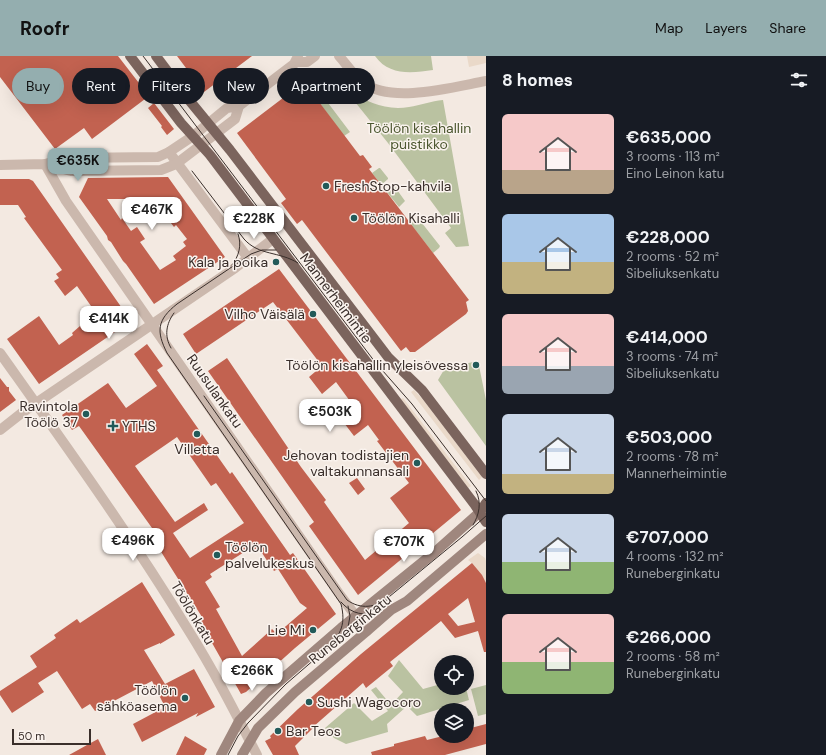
<!DOCTYPE html>
<html lang="en">
<head>
<meta charset="utf-8">
<style>
	:root { --surface:#171b24; --page:#242831; --text:#f1f3f6; --muted:#9ea1a6; --accent:#94aeaf }
	body { margin:0; font-family:"DM Sans",sans-serif; background:var(--page); color:var(--text); height:100vh; display:flex; flex-direction:column; font-size:15px; white-space:nowrap }
	* { box-sizing:border-box; margin:0 }
	p { font-size:13px; color:var(--muted) }
	.icon { flex:none; width:22px; height:22px; fill:none; stroke:currentColor; stroke-width:2; stroke-linecap:round; stroke-linejoin:round }
	.map { position:relative; flex:1; overflow:hidden }
	.sheet { display:flex; flex-direction:column; background:var(--surface); width:340px }
	.sheet>* { flex:none }
	.top-card { position:absolute; left:12px; top:12px; width:380px; height:36px; display:flex; gap:8px }
	.controls { position:absolute; left:434px; top:599px; display:grid; gap:8px }
	.controls a { display:grid; place-items:center; width:40px; height:40px; border-radius:50%; background:var(--surface); box-shadow:0 4px 16px #0002; font-size:20px }
	.scale { position:absolute; left:12px; bottom:10px; width:79px; box-sizing:border-box; padding-left:4px; border:2px solid #3a2f2b; border-top:0; font-size:11px; line-height:14px; white-space:nowrap; color:#3a2f2b; -webkit-text-stroke:3px #faf3ee; paint-order:stroke }
	.price { position:absolute; translate:-50% -34px; padding:0 9px; border-radius:8px; background:#fff; color:#222; font-size:13px; line-height:26px; filter:drop-shadow(0 1px 2px #0008) }
	.price::after { content:''; position:absolute; left:50%; top:24px; width:12px; height:9px; margin-left:-6px; background:inherit; clip-path:polygon(0 0,100% 0,50% 100%) }
	.price.active { background:var(--accent); color:#111 }
	ul { padding:0; list-style:none }
	li { display:flex; align-items:center; gap:12px; height:100px; padding:0 16px }
	li span { display:grid; place-items:center; flex:none; width:112px; height:80px; border-radius:6px; color:#555 }
	li>.icon { margin-inline-start:auto }
	span .icon { width:48px; height:48px; fill:#fffc; stroke-width:1 }
	li b { font-size:17px }
	h2 { display:flex; justify-content:space-between; align-items:center; height:48px; padding:0 16px; font-size:17px }
	.pill { padding:0 14px; border-radius:18px; background:var(--surface); box-shadow:0 4px 16px #0002; font-size:14px; line-height:36px }
	.pill.active { background:var(--accent); color:#111 }
	header { display:flex; align-items:center; gap:24px; box-sizing:border-box; height:56px; padding:0 20px; background:var(--accent); color:#111 }
	header strong { font-size:19px }
	nav { display:flex; gap:22px; margin-inline-start:auto; font-size:14px }
	main { display:flex; flex:1; min-height:0 }
	.map>svg:first-child { display:block }
	.green { fill:#bac2a1 }
	.plaza { fill:#ead9c9 }
	.building { fill:#c26250; fill-rule:evenodd }
	.lines { fill:none; stroke-linecap:round; stroke-linejoin:round }
	.minor { stroke:#cbb8ad; stroke-width:10 }
	.tertiary { stroke:#cbb8ad; stroke-width:10 }
	.secondary { stroke:#9f877e; stroke-width:10 }
	.primary { stroke:#7b645d; stroke-width:10 }
	.tram { stroke:#3a2f2b; stroke-width:1 }
	.poi-dot { fill:#225a59; stroke:#faf3ee; stroke-width:1.5 }
	.labels { text-anchor:middle; stroke-width:3; stroke-linejoin:round; paint-order:stroke }
	.park-label { font-size:14px; fill:#4c5730; stroke:#faf3ee }
	.poi-label { font-size:14px; fill:#3a2f2b; stroke:#faf3ee; text-anchor:end }
	.street-label { font-size:14px; fill:#3a2f2b; stroke:#faf3ee }
</style>
</head>
<body>
<header>
<strong>Roofr</strong>
<nav><a>Map</a><a>Layers</a><a>Share</a></nav>
</header>
<main>
<div class="map">
<svg width="486" height="699" viewBox="0 0 486 699">
	<rect width="100%" height="100%" fill="#f3e9e1"/>
	<path class="green" d="M375 0H431L433 14C412 17 389 20 375 0Z
		M319 35 350 76 344 80 313 38Z
		M349 35C368 46 386 55 409 51 421 49 431 45 443 44L469 190 456 191 445 177 451 172 388 87 347 36Z
		M379 112H380L388 122V123L381 129 372 117Z
		M391 131H395L405 145 399 151 386 135Z
		M418 162 440 190 439 192 433 197 410 167Z
		M478 305 486 344V390L438 324 445 312Z
		M399 604 423 633 441 628V632H466L469 644 417 660 407 650 387 668 388 676 346 688 334 682 325 672 354 647 372 665 388 655 371 634 376 631 391 649 403 636 388 620Z
		M486 629V658L478 660 471 633Z"/>
	<path class="plaza" d="M467 0H486V7L469 11Z
		M414 334 424 345 482 421 479 424 411 336Z
		M403 342 471 430 468 432 408 353 401 343Z
		M478 497 485 502 486 505V527L472 507 468 504Z"/>
	<path class="building" d="M0 0H118L149 40 92 83 84 72 55 93 0 21Z
		M177 0H252L204 36Z
		M304 26 360 100 363 99 372 111 369 113 469 244 466 246 468 255 466 258 415 296H410L406 291 401 295 302 164 297 168 281 147 286 143 237 77Z
		M154 47 174 73 167 79 161 71 162 70 148 52Z
		M168 121 225 201 154 248 126 208 123 205 111 186 108 184 107 180 79 141 88 122ZM107 143H139V146H155L174 171 176 169 187 183 183 186 186 190 173 200 176 204 160 214 140 186 145 183 137 171 131 175 122 162 121 164Z
		M0 123H29L33 125 131 265 39 328 7 283 39 260 59 289 73 279 72 277 80 270H83L98 260 77 230 65 240 54 225 59 222 56 218 62 214 24 162 26 161 18 149H0Z
		M279 213 461 454 358 539 309 470 314 466 208 315 227 302 301 411 326 444 324 446 365 504 409 467 390 442 409 427 377 385 379 384 368 369 354 380 341 363 355 352 336 326 322 338 309 321 322 310 273 246 196 298 183 278Z
		M147 288 163 310 157 314 230 418 232 416 290 499 293 497 336 558 295 592 246 636 241 638 199 564 202 561 148 475 152 472 79 370 72 374 62 359 108 327 126 352 157 330 134 298ZM177 381 211 430 216 427 244 467 190 502 173 477 208 454 204 447 175 466 135 410ZM252 491 254 494 258 491 274 515 278 513 300 547 307 552 279 576 276 577 272 573 242 600 216 553 220 551 205 526 212 521 210 518Z
		M0 322 7 331H9V335L16 344 0 356Z
		M357 422 365 433 358 439 349 427Z
		M472 507 482 519 486 527V596H484L478 575 455 582 441 565 390 606 393 610 366 632 363 627 313 671H314L295 690 299 699H273L265 685 271 682 270 680 298 653 361 598ZM468 542 475 566 458 570 448 558Z
		M142 526 175 579 160 588V587L144 594 165 628 194 613 215 651 196 661 198 657 142 686 133 668 165 651 152 625 95 655 90 648 82 653 57 615 38 627 44 636 12 657 0 639V635L37 611 30 600 56 582 54 579 77 563 80 567Z
		M486 668V688L456 696 445 699H372L371 696 394 690V688L425 680 427 684 443 680H467V673Z
		M185 680 207 693 204 699H176Z
		M98 683 106 699H69L87 689Z"/>
	<g class="lines">
		<path class="minor" d="M169 96 248 202
			M45 108 66 145 340 539 367 575
			M0 297C64 387 129 477 187 572 213 613 235 656 257 699
			M0 374 23 356 235 212 273 183"/>
		<path class="tertiary" d="M339 0C347 9 354 20 364 27 391 48 453 31 486 25
			M296 6H307L315 0
			M45 108 71 115 161 114 176 108 235 63 239 50
			M0 109 45 108 67 102 158 101 169 96 193 80 227 52 239 50 294 8 298 0"/>
		<path class="secondary" d="M221 699 239 665 266 637 341 572 435 496 480 456
			M242 699 258 672 295 636 367 575 391 554 407 545 486 478"/>
		<path class="primary" d="M130 0 181 67 210 99 475 449 486 466
			M156 0 189 44 230 94 388 301 422 334 486 418
			M480 456 486 447"/>
		<path class="tram" d="M143 0 375 306 412 348 486 445
			M192 115 244 183C259 200 279 195 298 207
			M276 194H262L251 198 177 248C157 264 156 275 167 297L341 548C346 568 341 577 329 592
			M232 209C239 200 242 189 238 178
			M171 292C164 280 166 268 174 257
			M204 340 347 544C361 554 375 551 389 543
			M473 469C479 459 482 447 476 435
			M341 546C349 555 359 560 371 557
			M347 577 350 560 348 550
			M228 699 238 680 248 667 286 628 345 577 462 481 486 460"/>
	</g>
	<g class="poi-dot">
		<circle cx="326" cy="130" r="4"/>
		<circle cx="354" cy="162" r="4"/>
		<circle cx="276" cy="206" r="4"/>
		<circle cx="313" cy="258" r="4"/>
		<circle cx="476" cy="309" r="4"/>
		<circle cx="86" cy="358" r="4"/>
		<path d="M111 364h4v4h4v4h-4v4h-4v-4h-4v-4h4z"/>
		<circle cx="197" cy="378" r="4"/>
		<circle cx="417" cy="407" r="4"/>
		<circle cx="217" cy="499" r="4"/>
		<circle cx="313" cy="574" r="4"/>
		<circle cx="185" cy="642" r="4"/>
		<circle cx="309" cy="646" r="4"/>
		<circle cx="278" cy="675" r="4"/>
	</g>
	<g class="labels">
		<g class="park-label">
			<text x="419" y="77">Töölön kisahallin<tspan x="419" dy="16">puistikko</tspan></text>
		</g>
		<g class="poi-label">
			<text x="334" y="135" text-anchor="start">FreshStop-kahvila</text>
			<text x="362" y="167" text-anchor="start">Töölön Kisahalli</text>
			<text x="268" y="211">Kala ja poika</text>
			<text x="305" y="263">Vilho Väisälä</text>
			<text x="468" y="314">Töölön kisahallin yleisövessa</text>
			<text x="78" y="355">Ravintola<tspan x="78" dy="16">Töölö 37</tspan></text>
			<text x="122" y="375" text-anchor="start">YTHS</text>
			<text x="197" y="398" text-anchor="middle">Villetta</text>
			<text x="409" y="404">Jehovan todistajien<tspan x="409" dy="16">valtakunnansali</tspan></text>
			<text x="225" y="496" text-anchor="start">Töölön<tspan x="225" dy="16">palvelukeskus</tspan></text>
			<text x="305" y="579">Lie Mi</text>
			<text x="177" y="639">Töölön<tspan x="177" dy="16">sähköasema</tspan></text>
			<text x="317" y="651" text-anchor="start">Sushi Wagocoro</text>
			<text x="286" y="680" text-anchor="start">Bar Teos</text>
		</g>
		<g class="street-label">
			<text transform="translate(336 242) rotate(53)" y="5">Mannerheimintie</text>
			<text transform="translate(215 335) rotate(55)" y="5">Ruusulankatu</text>
			<text transform="translate(193 557) rotate(59)" y="5">Töölönkatu</text>
			<text transform="translate(350 573) rotate(-39)" y="5">Runeberginkatu</text>
		</g>
	</g>
</svg>
<div class="controls">
<a><svg class="icon" aria-label="locate" viewBox="0 0 24 24"><circle cx="12" cy="12" r="6"/><path d="M12 2v4M12 18v4M2 12h4M18 12h4"/></svg></a>
<a><svg class="icon" aria-label="layers" viewBox="0 0 24 24"><path d="M12 4l9 5-9 5-9-5zM3 14l9 5 9-5"/></svg></a>
</div>
<div class="scale">50 m</div>
<b class="price active" style="left:78px;top:126px">€635K</b>
<b class="price" style="left:152px;top:175px">€467K</b>
<b class="price" style="left:254px;top:184px">€228K</b>
<b class="price" style="left:109px;top:284px">€414K</b>
<b class="price" style="left:330px;top:377px">€503K</b>
<b class="price" style="left:133px;top:506px">€496K</b>
<b class="price" style="left:404px;top:507px">€707K</b>
<b class="price" style="left:252px;top:636px">€266K</b>
<div class="top-card">
<a class="pill active">Buy</a>
<a class="pill">Rent</a>
<a class="pill">Filters</a>
<a class="pill">New</a>
<a class="pill">Apartment</a>
</div>
</div>
<section class="sheet">
<h2>8 homes<svg class="icon" aria-label="filters" viewBox="0 0 24 24"><path d="M4 7h16M4 17h16"/><circle cx="9" cy="7" r="2"/><circle cx="15" cy="17" r="2"/></svg></h2>
<ul>
<li><span style="background:linear-gradient(#f6c9c9 70%,#b9a48a 0)"><svg class="icon" aria-label="home" viewBox="0 0 24 24"><path d="M3 11l9-7 9 7M6 9v11h12V9"/></svg></span><div><b>€635,000</b><p>3 rooms · 113 m²</p><p>Eino Leinon katu</p></div></li>
<li><span style="background:linear-gradient(#a9c7e8 60%,#c2b280 0)"><svg class="icon" aria-label="home" viewBox="0 0 24 24"><path d="M3 11l9-7 9 7M6 9v11h12V9"/></svg></span><div><b>€228,000</b><p>2 rooms · 52 m²</p><p>Sibeliuksenkatu</p></div></li>
<li><span style="background:linear-gradient(#f6c9c9 65%,#9aa5b1 0)"><svg class="icon" aria-label="home" viewBox="0 0 24 24"><path d="M3 11l9-7 9 7M6 9v11h12V9"/></svg></span><div><b>€414,000</b><p>3 rooms · 74 m²</p><p>Sibeliuksenkatu</p></div></li>
<li><span style="background:linear-gradient(#c9d6e8 75%,#c2b280 0)"><svg class="icon" aria-label="home" viewBox="0 0 24 24"><path d="M3 11l9-7 9 7M6 9v11h12V9"/></svg></span><div><b>€503,000</b><p>2 rooms · 78 m²</p><p>Mannerheimintie</p></div></li>
<li><span style="background:linear-gradient(#c9d6e8 60%,#8fb573 0)"><svg class="icon" aria-label="home" viewBox="0 0 24 24"><path d="M3 11l9-7 9 7M6 9v11h12V9"/></svg></span><div><b>€707,000</b><p>4 rooms · 132 m²</p><p>Runeberginkatu</p></div></li>
<li><span style="background:linear-gradient(#f6c9c9 60%,#8fb573 0)"><svg class="icon" aria-label="home" viewBox="0 0 24 24"><path d="M3 11l9-7 9 7M6 9v11h12V9"/></svg></span><div><b>€266,000</b><p>2 rooms · 58 m²</p><p>Runeberginkatu</p></div></li>
</ul>
</section>
</main>
</body>
</html>
